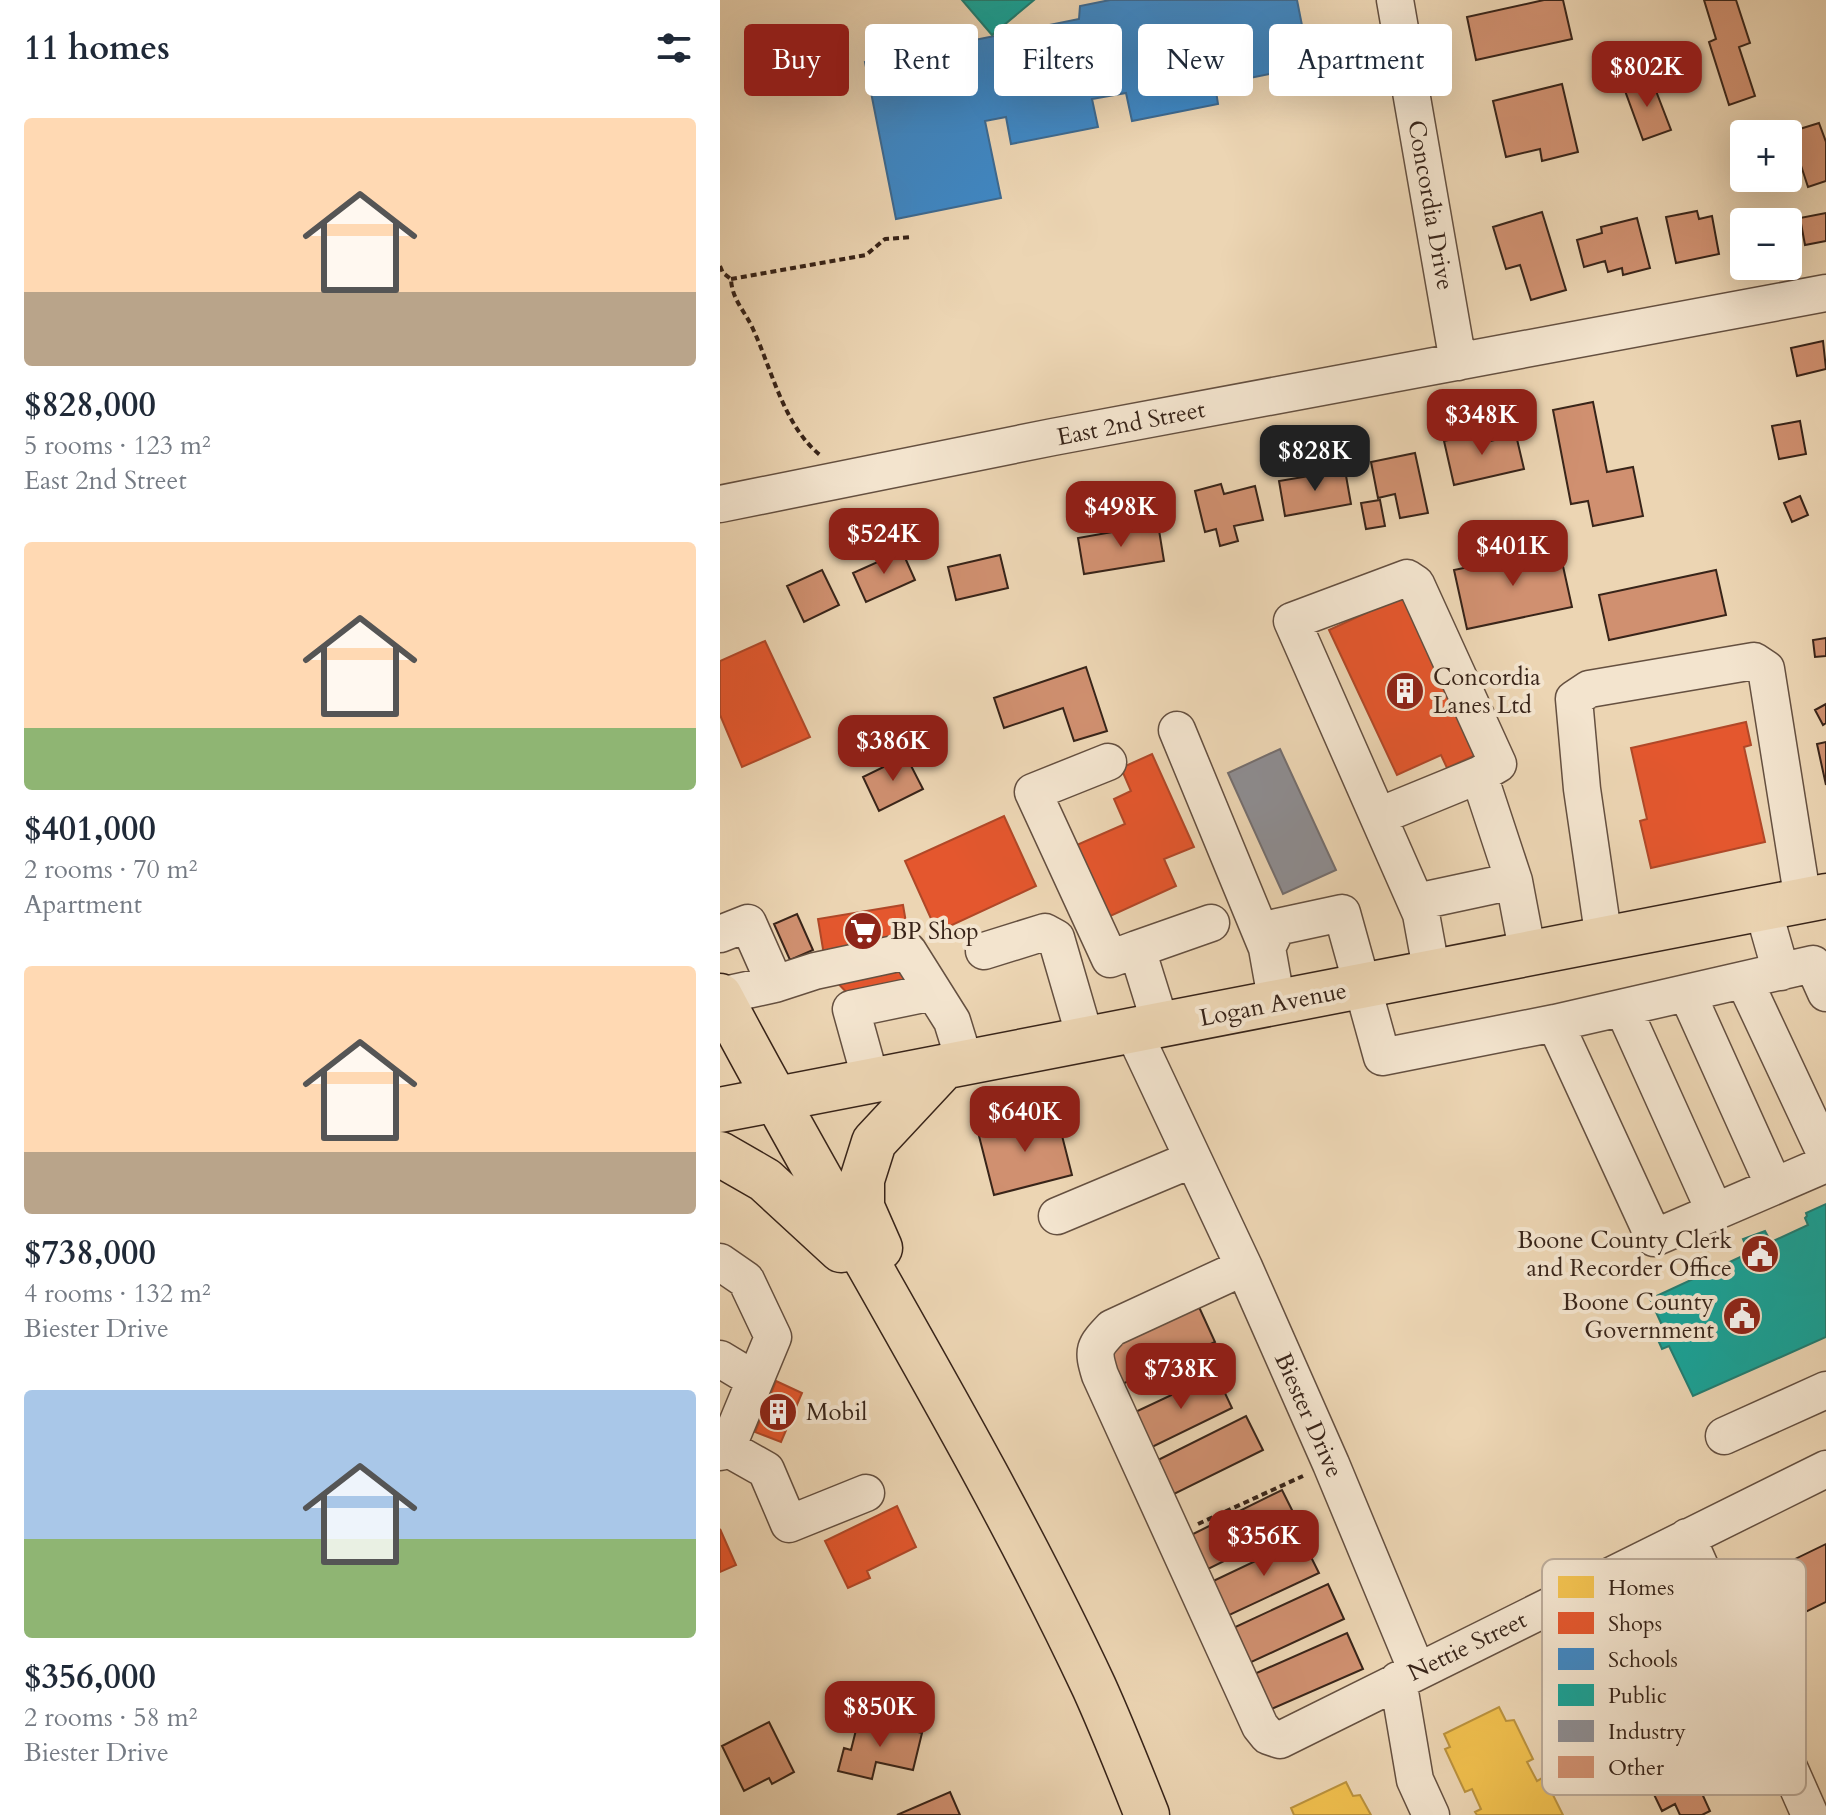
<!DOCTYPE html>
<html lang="en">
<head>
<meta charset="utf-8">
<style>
	:root { --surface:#fff; --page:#f2f2f3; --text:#1f2937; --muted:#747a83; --accent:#8f2418 }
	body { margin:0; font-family:Cardo,serif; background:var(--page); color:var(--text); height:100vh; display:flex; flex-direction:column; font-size:30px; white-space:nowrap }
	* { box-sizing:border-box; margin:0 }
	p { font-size:26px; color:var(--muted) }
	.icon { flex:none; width:44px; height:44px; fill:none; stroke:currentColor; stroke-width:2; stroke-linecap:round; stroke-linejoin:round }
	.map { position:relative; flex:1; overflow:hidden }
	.side { display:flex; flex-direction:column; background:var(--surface); width:720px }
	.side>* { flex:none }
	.top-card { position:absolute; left:24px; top:24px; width:760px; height:72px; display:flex; gap:16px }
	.tools { position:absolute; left:1010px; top:120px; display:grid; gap:16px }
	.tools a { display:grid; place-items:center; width:72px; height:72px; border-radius:8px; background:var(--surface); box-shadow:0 8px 32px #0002; font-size:40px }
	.price { position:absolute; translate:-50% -68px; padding:0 18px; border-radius:16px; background:var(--accent); color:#fff; font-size:26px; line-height:52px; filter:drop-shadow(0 2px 4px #0008) }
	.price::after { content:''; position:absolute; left:50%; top:48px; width:24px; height:18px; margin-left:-12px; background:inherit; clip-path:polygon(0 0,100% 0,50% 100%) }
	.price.current { background:#222; color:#fff }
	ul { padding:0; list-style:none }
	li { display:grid; align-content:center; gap:16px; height:424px; padding:0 24px }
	li span { display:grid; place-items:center; height:248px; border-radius:8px; color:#555 }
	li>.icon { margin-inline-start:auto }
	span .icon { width:144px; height:144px; fill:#fffc; stroke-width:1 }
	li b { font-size:34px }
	h2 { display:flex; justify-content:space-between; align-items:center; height:96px; padding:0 24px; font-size:34px }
	.tag { padding:0 28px; border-radius:8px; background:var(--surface); box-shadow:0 8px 32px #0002; font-size:28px; line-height:72px }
	.tag.current { background:var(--accent); color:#fff }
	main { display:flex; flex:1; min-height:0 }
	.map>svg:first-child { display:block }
	.homes { fill:#f2c14e; stroke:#ba923e; stroke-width:2 }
	.shops { fill:#e4572e; stroke:#b04828; stroke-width:2 }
	.schools { fill:#3f88c5; stroke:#3d6a91; stroke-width:2 }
	.public { fill:#17a398; stroke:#217d72; stroke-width:2 }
	.industry { fill:#8d8d92; stroke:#746e6e; stroke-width:2 }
	.building { fill:#d09070; stroke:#382419; stroke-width:2 }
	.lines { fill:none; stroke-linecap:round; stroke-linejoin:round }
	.minor-casing { stroke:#655040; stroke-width:39 }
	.major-casing { stroke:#382419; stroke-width:47 }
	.path { stroke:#382419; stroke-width:4; stroke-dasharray:6 4; stroke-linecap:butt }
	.minor { stroke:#f3e4ce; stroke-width:36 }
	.major { stroke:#ecd5b3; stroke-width:44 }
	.labels { text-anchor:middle; stroke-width:8; stroke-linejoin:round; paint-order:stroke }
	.street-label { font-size:24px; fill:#382419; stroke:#f3e4ce }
	.poi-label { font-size:24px; fill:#382419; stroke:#f3e4ce; text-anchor:start }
	.key { fill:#f3e4ce; stroke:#bbaa98; stroke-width:2 }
	.key-label { font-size:22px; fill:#382419 }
</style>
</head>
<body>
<main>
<section class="side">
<h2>11 homes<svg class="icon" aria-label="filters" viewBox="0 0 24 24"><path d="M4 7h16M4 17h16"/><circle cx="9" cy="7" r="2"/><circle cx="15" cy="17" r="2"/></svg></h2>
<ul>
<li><span style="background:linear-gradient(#ffd9b3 70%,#b9a48a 0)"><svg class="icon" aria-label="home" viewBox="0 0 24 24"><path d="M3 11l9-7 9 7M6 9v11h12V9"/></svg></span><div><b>$828,000</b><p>5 rooms · 123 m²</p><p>East 2nd Street</p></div></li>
<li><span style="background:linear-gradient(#ffd9b3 75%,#8fb573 0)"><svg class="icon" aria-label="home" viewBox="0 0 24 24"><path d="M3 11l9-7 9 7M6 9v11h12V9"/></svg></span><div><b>$401,000</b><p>2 rooms · 70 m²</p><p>Apartment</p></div></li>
<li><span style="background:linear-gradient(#ffd9b3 75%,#b9a48a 0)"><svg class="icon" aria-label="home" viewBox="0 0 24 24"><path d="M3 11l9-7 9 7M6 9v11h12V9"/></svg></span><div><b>$738,000</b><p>4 rooms · 132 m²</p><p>Biester Drive</p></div></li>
<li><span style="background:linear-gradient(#a9c7e8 60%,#8fb573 0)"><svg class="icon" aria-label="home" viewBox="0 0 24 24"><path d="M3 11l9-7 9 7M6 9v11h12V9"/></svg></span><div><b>$356,000</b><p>2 rooms · 58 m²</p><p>Biester Drive</p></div></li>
</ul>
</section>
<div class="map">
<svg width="1106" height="1815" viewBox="0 0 1106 1815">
	<rect width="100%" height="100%" fill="#ecd5b3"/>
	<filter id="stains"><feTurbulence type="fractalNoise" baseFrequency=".0025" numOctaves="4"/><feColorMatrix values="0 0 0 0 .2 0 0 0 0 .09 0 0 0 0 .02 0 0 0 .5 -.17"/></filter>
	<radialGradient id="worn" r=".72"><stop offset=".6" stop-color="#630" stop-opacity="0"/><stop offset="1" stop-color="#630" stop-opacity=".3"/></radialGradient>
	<path class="homes" d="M779 1707 786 1721 794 1720 813 1759 807 1762 817 1781 824 1777 843 1815H757L755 1812 761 1809 752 1789 745 1792 725 1749 730 1747 724 1734Z
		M626 1782 633 1796 640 1795 651 1815H574L571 1808Z"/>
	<path class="shops" d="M687 594 760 753 727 768 721 755 677 775 609 630Z
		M45 641 90 737 22 767 0 715V661Z
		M1026 722 1031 745 1024 747 1045 842 931 868 920 821 927 819 911 748Z
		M432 754 474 847 444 859 456 886 375 923 343 851 405 824 394 799 411 791 401 768Z
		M284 816 316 886 217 932 185 861Z
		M183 905 189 940 104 955 98 919Z
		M169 960 192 986 131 997 108 973Z
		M56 1381 82 1393 61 1442 35 1432Z
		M177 1506 196 1547 147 1571 150 1578 128 1588 105 1541Z
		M0 1529 16 1565 0 1572Z"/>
	<path class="schools" d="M390 0H577L590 66 495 85 498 104 412 121 406 93 372 99 378 127 291 144 286 117 265 121 281 198 176 219 145 62 359 19 360 6Z"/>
	<path class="public" d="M242 0H314L272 35Z
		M1106 1204V1337L973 1396 949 1346 942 1349 938 1340 946 1334 930 1299 1029 1253 1023 1239 1045 1231 1051 1242 1088 1225 1085 1218 1087 1216 1086 1213Z"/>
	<path class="industry" d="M560 749 616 870 563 894 508 773Z"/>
	<path class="building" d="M824 0H843L852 39 756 60 747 17Z
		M984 0H1016L1030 43 1019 47 1035 96 1009 105 989 42 996 39Z
		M931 78 951 130 923 140 904 88Z
		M842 84 858 152 822 161 820 149 786 157 773 101Z
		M1099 123 1106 142V181L1088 187 1070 132Z
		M977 211 979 219 992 216 999 254 956 263 946 217Z
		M822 212 846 290 811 300 800 265 786 269 773 227Z
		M1106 213V241L1085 245 1080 218Z
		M917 218 930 268 903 275 902 268 888 272 885 261 864 267 857 240 882 233 881 227Z
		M1040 266H1065L1066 271 1042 276Z
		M1103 341 1106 369 1077 376 1071 348Z
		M873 402 887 472 913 467 923 516 873 526 868 501 851 504 833 410Z
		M1080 421 1086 454 1059 459 1052 426Z
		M764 432 766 442 796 435 804 469 734 485 724 441Z
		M695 453 708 513 680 518 675 494 658 498 651 462Z
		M625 470 631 504 565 516 559 481Z
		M501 484 504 494 535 486 543 520 514 526 518 541 500 546 496 529 485 532 475 491Z
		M1080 496 1088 515 1072 522 1064 503Z
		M660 500 665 526 646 529 641 503Z
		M438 524 444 561 364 574 358 538Z
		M839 548 852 607 747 629 734 570Z
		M182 551 195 580 146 602 133 573Z
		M280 555 288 588 236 600 228 567Z
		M102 570 119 605 84 622 67 586Z
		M996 570 1006 615 889 640 879 595Z
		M1106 638V656L1095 657 1093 640Z
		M366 667 387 731 354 741 343 708 284 728 274 698Z
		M1106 704V723L1103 725 1095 710Z
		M1106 742V785L1097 744Z
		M186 756 203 789 159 811 143 777Z
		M77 914 93 950 70 960 54 924Z
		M336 1112 352 1175 274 1195 258 1132Z
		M479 1307 495 1342 398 1386 382 1351Z
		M496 1374 512 1408 428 1449 411 1414Z
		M526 1416 543 1450 450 1496 434 1462Z
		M562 1490 579 1524 484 1571 467 1537Z
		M582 1539 599 1573 505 1617 489 1583Z
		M1106 1544V1602L1065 1622 1042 1575Z
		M608 1584 624 1619 527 1664 511 1629Z
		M627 1633 643 1669 547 1711 532 1675Z
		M139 1718 202 1733 193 1770 156 1762 152 1779 118 1771 124 1748 131 1750Z
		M49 1722 74 1772 52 1784 49 1778 24 1791 2 1746Z
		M974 1758 987 1784 979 1787 990 1811 982 1815H960L955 1804 942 1811 927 1780Z
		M230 1792 240 1815H177Z"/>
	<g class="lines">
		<defs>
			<path id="minor" d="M675 0 738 362
				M0 504 333 437 1106 293
				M457 730 547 948
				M388 762 313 792 390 959 417 949 441 1026
				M659 816 759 775
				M696 902 794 881
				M1043 909 1061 972
				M0 934 28 923 55 984
				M884 940 862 789 854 699 869 689 1034 661 1046 669 1083 901
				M417 949 491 923
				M264 951 325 932 336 938 366 1041
				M712 974 701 914 572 621 687 578 696 584 778 764 759 775 794 881 808 955
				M1024 980 1106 1155
				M967 993 1054 1186
				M0 996 55 984 95 971 188 951 232 1021 245 1063
				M557 1004 547 948 557 927 622 913 662 1057 835 1023 1093 964 1106 993
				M903 1008 995 1212
				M835 1023 934 1238 1106 1164
				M413 1031 524 1267 611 1464 697 1671
				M151 1081 131 1009 213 992
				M337 1216 473 1159
				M0 1262 26 1280 53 1337 7 1448 0 1452
				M524 1267 392 1328C374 1347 372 1349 380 1375L540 1726 548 1736 560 1740 1106 1469
				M0 1359 35 1380
				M1004 1436 1106 1390
				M7 1448 46 1470 69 1524 146 1493
				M967 1537 1090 1815
				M678 1680 695 1780 711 1815"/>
			<path id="major" d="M0 996C122 1228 263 1450 374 1687 393 1729 410 1772 427 1815
				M0 1110 1106 896
				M0 1154 45 1180 121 1250
				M160 1248 142 1207V1180L154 1142 223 1068"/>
		</defs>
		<use href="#minor" class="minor-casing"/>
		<use href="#major" class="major-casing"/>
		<path class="path" d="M0 266 3 273 11 279C12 300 25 311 33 329 52 370 64 426 100 455
			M11 279 146 255 165 239 192 237
			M478 1524 583 1476"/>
		<use href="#minor" class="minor"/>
		<use href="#major" class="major"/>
	</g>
	<defs>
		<symbol id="building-disc" viewBox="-11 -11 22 22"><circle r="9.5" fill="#8f2418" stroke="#f3e4ce"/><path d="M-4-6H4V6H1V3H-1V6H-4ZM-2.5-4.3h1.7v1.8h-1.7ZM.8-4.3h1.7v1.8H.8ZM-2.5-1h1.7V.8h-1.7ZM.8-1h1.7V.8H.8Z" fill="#fff"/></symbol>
		<symbol id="supermarket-disc" viewBox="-11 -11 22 22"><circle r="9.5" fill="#8f2418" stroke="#f3e4ce"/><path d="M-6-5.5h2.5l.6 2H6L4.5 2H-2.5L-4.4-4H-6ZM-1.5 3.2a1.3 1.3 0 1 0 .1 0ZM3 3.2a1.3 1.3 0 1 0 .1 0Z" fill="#fff"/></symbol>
		<symbol id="civic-disc" viewBox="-11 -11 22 22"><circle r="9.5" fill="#8f2418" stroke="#f3e4ce"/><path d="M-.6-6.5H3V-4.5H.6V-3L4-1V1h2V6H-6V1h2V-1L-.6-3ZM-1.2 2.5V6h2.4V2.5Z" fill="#fff"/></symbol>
	</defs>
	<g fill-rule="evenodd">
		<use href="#building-disc" x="663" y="669" width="44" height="44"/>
		<use href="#supermarket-disc" x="121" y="909" width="44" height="44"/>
		<use href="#civic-disc" x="1018" y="1232" width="44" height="44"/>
		<use href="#civic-disc" x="1000" y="1294" width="44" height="44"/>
		<use href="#building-disc" x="36" y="1390" width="44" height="44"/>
	</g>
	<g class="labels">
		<g class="street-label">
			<text transform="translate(711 205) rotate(80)" y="8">Concordia Drive</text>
			<text transform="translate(411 423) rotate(-11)" y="8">East 2nd Street</text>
			<text transform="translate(553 1004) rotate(-11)" y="8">Logan Avenue</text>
			<text transform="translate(589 1415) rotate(66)" y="8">Biester Drive</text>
			<text transform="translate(747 1646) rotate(-26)" y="8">Nettie Street</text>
		</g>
		<g class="poi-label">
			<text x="713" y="685">Concordia<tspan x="713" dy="28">Lanes Ltd</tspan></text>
			<text x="171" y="939">BP Shop</text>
			<text x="1012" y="1248" text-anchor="end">Boone County Clerk<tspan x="1012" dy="28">and Recorder Office</tspan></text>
			<text x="994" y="1310" text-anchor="end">Boone County<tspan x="994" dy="28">Government</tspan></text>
			<text x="86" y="1420">Mobil</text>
		</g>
	</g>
	<rect x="822" y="1559" width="264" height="236" rx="12" class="key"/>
	<rect x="838" y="1576" width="36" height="22" fill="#f2c14e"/>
	<rect x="838" y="1612" width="36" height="22" fill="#e4572e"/>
	<rect x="838" y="1648" width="36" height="22" fill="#3f88c5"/>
	<rect x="838" y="1684" width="36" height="22" fill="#17a398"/>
	<rect x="838" y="1720" width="36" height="22" fill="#8d8d92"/>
	<rect x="838" y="1756" width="36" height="22" fill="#d09070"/>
	<g class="key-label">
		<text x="888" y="1595">Homes</text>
		<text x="888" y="1631">Shops</text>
		<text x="888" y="1667">Schools</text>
		<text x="888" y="1703">Public</text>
		<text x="888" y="1739">Industry</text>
		<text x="888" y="1775">Other</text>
	</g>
	<rect width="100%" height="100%" filter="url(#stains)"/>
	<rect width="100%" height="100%" fill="url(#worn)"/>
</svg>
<div class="tools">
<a>+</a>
<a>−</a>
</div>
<b class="price" style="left:927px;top:109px">$802K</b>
<b class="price" style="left:762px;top:457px">$348K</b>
<b class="price current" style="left:595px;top:493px">$828K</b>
<b class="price" style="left:401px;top:549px">$498K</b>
<b class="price" style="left:164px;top:576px">$524K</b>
<b class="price" style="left:793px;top:588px">$401K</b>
<b class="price" style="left:173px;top:783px">$386K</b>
<b class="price" style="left:305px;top:1154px">$640K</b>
<b class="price" style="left:461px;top:1411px">$738K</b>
<b class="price" style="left:544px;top:1578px">$356K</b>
<b class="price" style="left:160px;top:1749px">$850K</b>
<div class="top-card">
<a class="tag current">Buy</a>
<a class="tag">Rent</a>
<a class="tag">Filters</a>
<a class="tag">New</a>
<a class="tag">Apartment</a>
</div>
</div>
</main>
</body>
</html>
